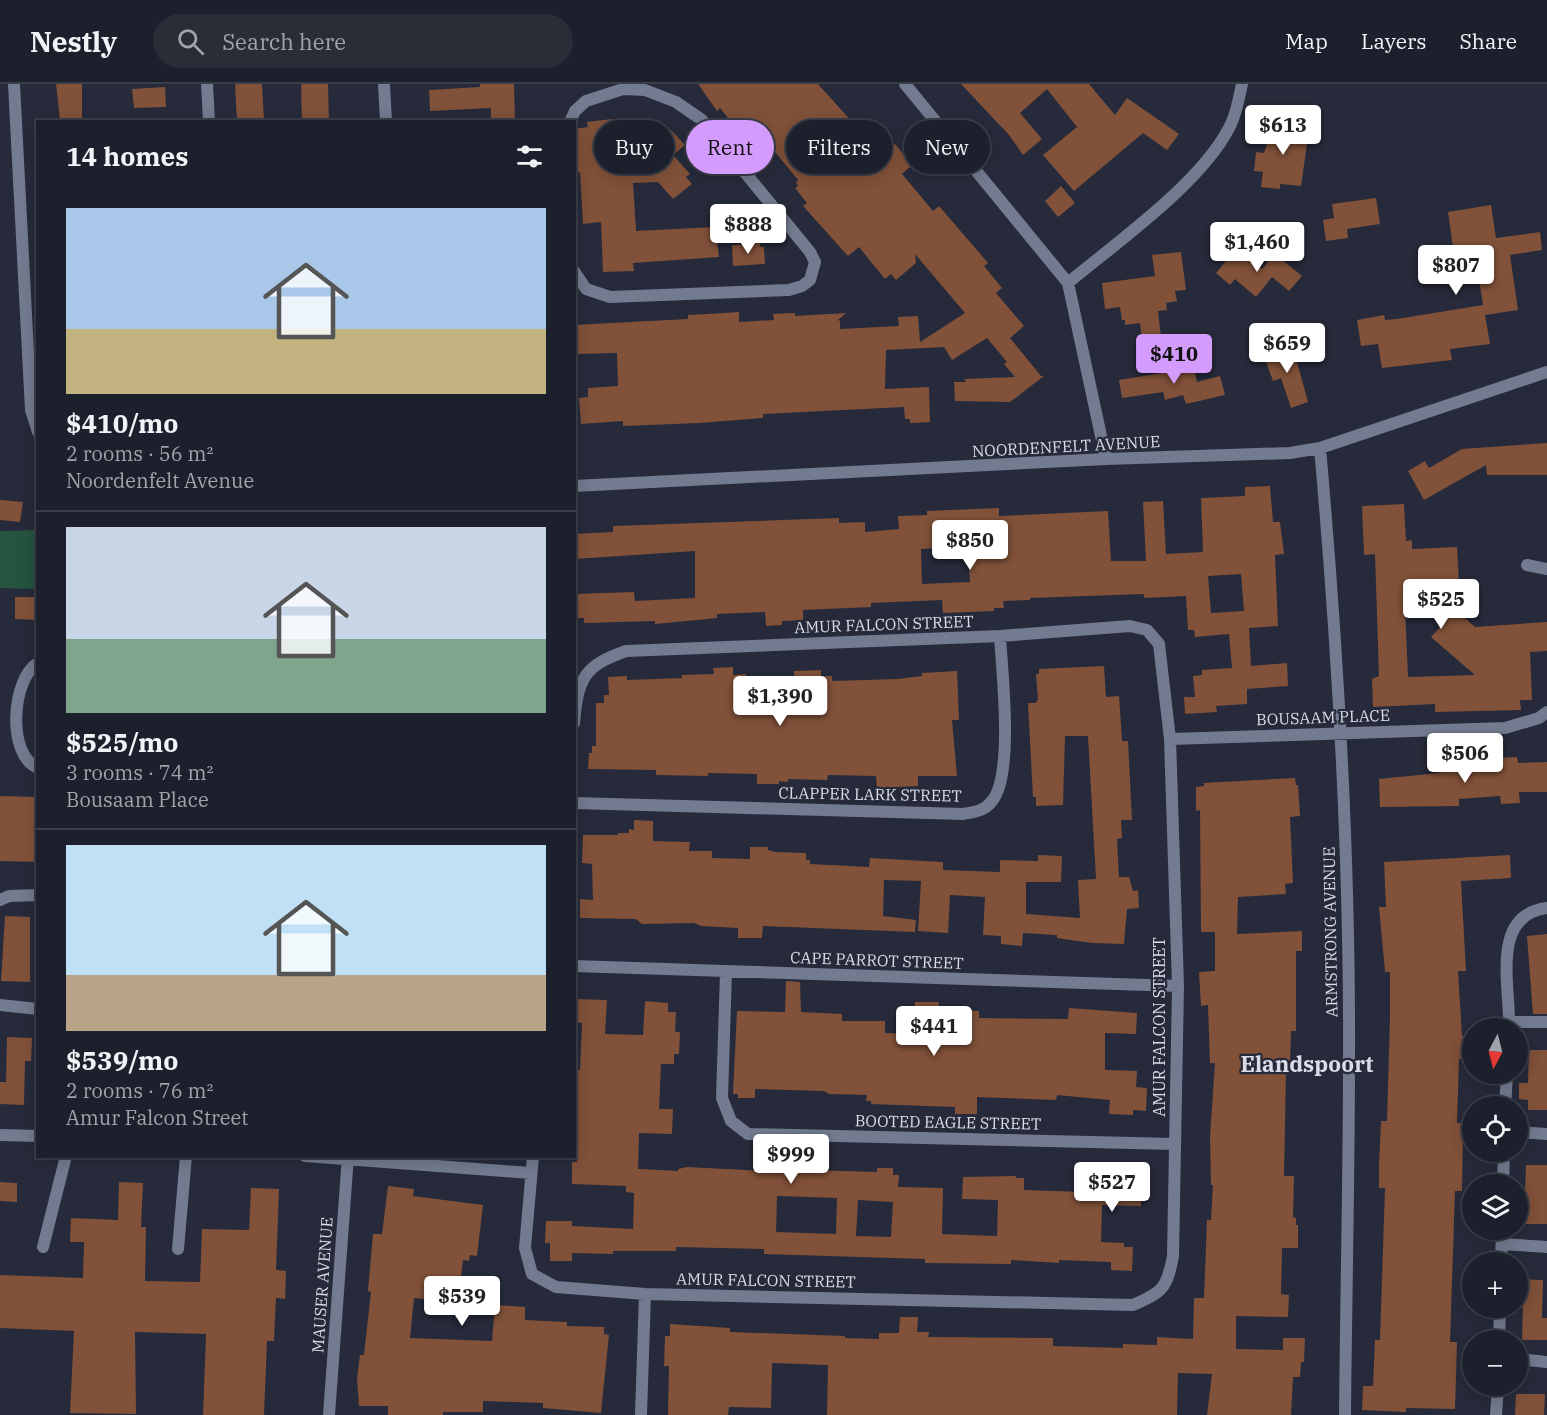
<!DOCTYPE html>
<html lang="en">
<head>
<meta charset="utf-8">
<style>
	:root { --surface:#1c202c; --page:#292d38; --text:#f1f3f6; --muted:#a0a3a9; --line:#3a3e48; --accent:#d39cfc }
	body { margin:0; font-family:"IBM Plex Serif",serif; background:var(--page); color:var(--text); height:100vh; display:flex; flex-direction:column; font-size:22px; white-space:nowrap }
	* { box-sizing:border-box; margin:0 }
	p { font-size:20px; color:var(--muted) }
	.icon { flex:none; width:33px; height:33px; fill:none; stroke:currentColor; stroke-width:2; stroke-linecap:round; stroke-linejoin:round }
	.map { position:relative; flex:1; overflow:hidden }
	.drawer { position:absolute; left:36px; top:36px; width:540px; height:1038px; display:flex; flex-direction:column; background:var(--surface); border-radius:0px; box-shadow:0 3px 15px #0003,0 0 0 2px var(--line) }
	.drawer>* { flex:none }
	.banner { position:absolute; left:594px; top:36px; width:570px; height:54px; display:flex; gap:12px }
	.needle { width:39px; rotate:187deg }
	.fabs { position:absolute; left:1462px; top:934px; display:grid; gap:12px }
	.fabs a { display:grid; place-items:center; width:66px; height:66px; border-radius:50%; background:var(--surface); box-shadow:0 3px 15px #0003,0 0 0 2px var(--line); font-size:30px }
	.price { position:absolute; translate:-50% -51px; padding:0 14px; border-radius:6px; background:#fff; color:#222; font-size:20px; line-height:39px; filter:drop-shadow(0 2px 3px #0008) }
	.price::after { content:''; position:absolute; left:50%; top:36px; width:18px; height:14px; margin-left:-9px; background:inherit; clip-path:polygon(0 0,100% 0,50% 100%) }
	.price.current { background:var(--accent); color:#111 }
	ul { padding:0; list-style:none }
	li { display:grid; align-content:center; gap:12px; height:318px; padding:0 30px }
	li+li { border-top:2px solid var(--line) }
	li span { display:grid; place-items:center; height:186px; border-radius:0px; color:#555 }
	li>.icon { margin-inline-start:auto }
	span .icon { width:108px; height:108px; fill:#fffc; stroke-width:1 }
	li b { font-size:26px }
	h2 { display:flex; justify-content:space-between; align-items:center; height:72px; padding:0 30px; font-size:26px }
	.pill { padding:0 21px; border-radius:27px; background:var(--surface); box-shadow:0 3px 15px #0003,0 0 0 2px var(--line); font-size:21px; line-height:54px }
	.pill.current { background:var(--accent); color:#111 }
	header { display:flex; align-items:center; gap:36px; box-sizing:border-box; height:84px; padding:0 30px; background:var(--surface); border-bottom:2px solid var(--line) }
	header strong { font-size:28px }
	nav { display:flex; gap:33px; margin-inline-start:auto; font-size:21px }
	.search { width:420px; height:54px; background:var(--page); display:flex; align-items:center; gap:15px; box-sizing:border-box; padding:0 21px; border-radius:33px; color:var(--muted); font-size:22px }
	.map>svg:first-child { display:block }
	.green { fill:#255441 }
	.building { fill:#815139; fill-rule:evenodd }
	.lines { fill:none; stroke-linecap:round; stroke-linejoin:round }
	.street { stroke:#727b8f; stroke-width:12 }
	.labels { text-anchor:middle; stroke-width:4.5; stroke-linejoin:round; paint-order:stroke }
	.street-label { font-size:16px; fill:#dadde8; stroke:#262a3a }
	.district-label { font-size:22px; font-weight:bold; fill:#dadde8; stroke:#262a3a }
</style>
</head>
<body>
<header>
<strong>Nestly</strong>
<div class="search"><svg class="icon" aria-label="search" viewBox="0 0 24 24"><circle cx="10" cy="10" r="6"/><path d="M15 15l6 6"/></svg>Search here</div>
<nav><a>Map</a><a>Layers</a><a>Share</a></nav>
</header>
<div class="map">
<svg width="1547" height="1331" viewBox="0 0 1547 1331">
	<rect width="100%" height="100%" fill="#262a3a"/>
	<path class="green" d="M37 446V505L0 504V447Z"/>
	<path class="building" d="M56 0H82V36H60Z
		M235 0H262L264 38H237Z
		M301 0H328L329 38H302Z
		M480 0H514L515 38H491V24L430 27 429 6 480 3Z
		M698 0H818L882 71 895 60 912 81 902 90 933 127 939 122 988 179 984 182 1002 204 996 209 1024 242 1010 254 1041 292H1044L1010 318 955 317 954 298H966L964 295 1015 293 1004 280 1007 278 987 254 952 276 944 263 886 266 885 305 929 303 930 338 910 339V335H905L904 323 763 330V334L699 339 623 342V337L581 340 579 314 588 313V304L618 302 617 269 574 270V241L688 235V231L706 230 739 228V238L774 236 773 230 795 229V232L846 229 837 237 840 236V245L899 242 898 233 918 232 920 258 965 229 915 170 916 179 896 196 891 190 885 195 859 163 848 172 803 122 807 119 795 104 798 102 796 98 798 96 757 46 746 56 720 24 717 27Z
		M961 0H1089L1115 31 1127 14 1179 50 1167 66 1143 49 1074 107 1043 71 1077 43 1047 5 1020 29 1042 55 1023 71 1009 51Z
		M165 3 166 23 134 24 132 5Z
		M612 35V37L626 35 631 75 667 45 671 46 685 61 673 71 690 90 686 93 692 100 673 115 658 98 633 99 636 147 715 143 719 173 633 179 634 187 603 188 601 138 583 140 580 88 574 89V45L588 43 587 38Z
		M1275 35 1309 46 1301 102 1280 100V105L1261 103 1263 88 1254 87 1256 68 1264 69Z
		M1061 102 1075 119 1058 133 1045 117Z
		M1376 114 1380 140 1347 145 1348 154 1326 157 1323 136 1334 134 1332 120Z
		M1491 121 1496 154 1540 148 1542 166 1510 171 1518 226 1485 231 1490 260 1450 265 1452 276 1382 284 1378 260 1361 262 1357 236 1384 231 1385 236 1397 235 1483 221 1478 189 1457 192 1448 128Z
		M760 159V163H764L765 180 733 182 732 161Z
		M1237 164 1262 185 1275 170 1302 192 1289 207 1272 193 1256 213 1235 195 1230 201 1216 189Z
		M1181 168 1186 206 1175 207 1177 217 1166 219 1167 226 1158 227 1161 253 1142 255 1140 239 1125 241V236H1122L1120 223 1105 225 1102 199 1155 192 1152 171Z
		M1292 260 1308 318 1291 324 1281 294 1273 297 1263 269Z
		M1192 276 1197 298 1220 292 1225 311 1186 320 1183 311 1165 316 1163 308 1122 314 1119 296 1168 288 1166 282Z
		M1547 359V391H1487L1486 381 1424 416 1408 387 1425 377 1429 384 1462 365Z
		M1270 402 1273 438H1280L1284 470 1275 471 1278 542 1249 544 1251 582 1287 579 1288 602 1247 605V620L1216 622 1217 628 1185 630 1184 613H1195L1193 592 1202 591V586L1232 584 1229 550 1195 553 1194 546H1188L1186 512 1144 514V510L1030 514V516L1003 517 1004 524H994V527L943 529 942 516 871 519V523L803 526V536L782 537V541L766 542 765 528 717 530V534L655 540V537L584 539V534H574V510L634 508 635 517 695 514V467L574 475V450L613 448V442L839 434V439L865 438V448L899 445 898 432 927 431V427L999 424V432L1108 427 1111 477H1146L1143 418 1163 417 1166 470 1203 468 1201 414 1245 412V403ZM968 463 970 498 922 500 921 465ZM1241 490 1244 527 1211 529 1208 492Z
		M0 416 23 418 20 438 0 436Z
		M1404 420 1406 457 1412 456V465L1457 463 1459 499 1404 501 1408 593 1475 591 1431 553 1456 526 1475 543 1547 538V567L1530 568 1532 616H1520L1521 626 1435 628V620L1373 623 1372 595 1379 592 1375 470 1364 471 1362 422Z
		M15 513H38V536L15 535Z
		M1104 582 1106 613 1119 612 1122 657H1128L1132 736H1121L1122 754 1117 755 1119 793H1129L1133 807 1138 806 1139 824 1127 825 1124 860 1092 859 1057 854V851L1023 849 1022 862 1001 860V852L983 851 985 813 950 811 948 849 918 847 921 797 884 796 883 832 916 836 915 848 763 842 762 854H738V844L701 842 694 839 642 840 636 835 580 834V815L593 816 592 780 582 779 583 751H618V749H629V745L634 746V736L653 737V757L690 758 689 767H712V774L750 775V763H768V766L775 768 806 769V776H810V780L869 783 870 774 943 778V786L1000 788V776L1038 777V771L1062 772 1061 798H1026V830L1080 834 1078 796 1096 795 1088 652H1065L1063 721 1036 722V713H1033L1028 619H1036L1038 615 1036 590H1039V585Z
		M733 583V591L746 590V594L794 592V587L821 586V592H832V597L897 595 922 592V589L957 587 959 636H952L957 692H918V702L877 704 876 692 828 691 827 696 788 695V698L779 697V700H757V690L708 689V692L656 691V686L588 685 589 669H592V662H596V619H604V611H609L608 593 627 592V596L682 594V591L714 590 713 584Z
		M1517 673 1518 679 1547 678V708H1519L1520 719 1501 720 1500 712 1459 715V722L1380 723 1379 695 1439 689 1438 677 1457 676V688L1491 686 1490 674Z
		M1295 694 1296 701H1298L1300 732 1290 733 1293 799 1285 800 1286 810 1238 813 1237 850 1302 847V867H1296V947H1291L1290 981H1287L1286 988 1284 1092H1294L1293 1133 1296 1134V1141H1298V1164H1282L1281 1210 1289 1211 1288 1233 1236 1232V1265L1283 1266V1254H1305L1304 1278H1301L1300 1293H1293L1291 1331H1207L1212 1290 1178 1289 1177 1331H827L828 1281 772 1279 771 1324 729 1323 728 1331H668L669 1282H664L665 1252H670V1240L730 1244V1248L845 1252V1254L879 1255V1249H899L900 1233H918L917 1248H929L928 1253 1053 1254V1262L1123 1264V1260L1157 1261V1253L1193 1255 1194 1214H1204L1207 1136H1211L1213 1101H1211L1210 1052 1215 979H1210L1208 921 1201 922 1199 888 1215 887V848H1201L1200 726 1196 727V703L1204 702V699Z
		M0 712 38 713V778L0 777Z
		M1510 771 1511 794 1461 797 1466 887H1458L1462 952H1473L1472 975H1459L1457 1039H1463L1462 1107H1455L1450 1258H1457L1455 1325 1406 1324V1328L1362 1326 1363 1302H1373L1375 1256H1380L1385 1104H1379V1080L1381 1037H1387L1390 933V888H1385L1379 823H1386L1384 778Z
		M5 832 30 833V898L1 897Z
		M1547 850V930H1533L1527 852Z
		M786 897 800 898 801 928 842 930V937H885V949L914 950 915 918H939L938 926 979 927V934L1068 935 1069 924 1137 929 1136 950 1105 949V986L1137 987 1136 1003 1147 1004 1146 1027 1133 1026V1031L1109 1030 1110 1016 1057 1011 1056 1016 977 1013V1030H955V1023L871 1020V1017H866L867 1011 829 1010 824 1007 755 1005V1014H738V1010H733L737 927 785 928Z
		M574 915 607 916 605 950 643 951 645 917 668 919V928H676L675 948H680L679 970H674V980H661L659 1025H673L672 1050 639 1049 638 1085 678 1087V1085L687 1083 801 1089 809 1088V1086L877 1088V1084H893V1091H899L898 1103 943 1104 942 1150 997 1152 998 1116 962 1115 963 1093 1016 1092V1094H1024V1106L1084 1108 1085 1097H1141V1122L1102 1121 1101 1158 1124 1159V1163H1133L1132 1187 1111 1186V1178L1059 1176V1179L1011 1176V1180L925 1179V1175L764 1170V1165L676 1163V1167H613V1170L572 1169V1177H550V1159H545L546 1137H572V1142L633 1145 634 1109 626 1108V1102L572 1100V1078H577L578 986H580L582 939 574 938ZM777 1112 837 1114 836 1150 776 1148ZM858 1116 893 1118 891 1153 856 1152Z
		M7 953 32 954 31 977H25L24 1021 0 1020V998H6Z
		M1529 966H1547V1026H1528V1016L1519 1015V999H1528Z
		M1526 1081H1547V1140H1524Z
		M0 1098 17 1099V1118L0 1117Z
		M119 1098 143 1099 141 1143H146L145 1197 200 1198 202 1145 249 1146 251 1104 279 1105 276 1186 286 1187 285 1215 276 1214 274 1257H267L264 1331H203L206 1250 135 1248 136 1330 70 1329 74 1247 0 1244V1191L83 1194 84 1158H70L71 1134 118 1136Z
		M388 1102 414 1105 413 1112 483 1121 477 1172 470 1171 469 1177 463 1176 459 1209 455 1208 454 1218 414 1214 410 1254 492 1257 495 1221 525 1223V1236L567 1238V1242L604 1243V1250L609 1251 601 1329 543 1324V1319L483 1317V1328H443V1331H388V1322H359L357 1294 360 1271H364L371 1208 368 1207 373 1150H382Z
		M1519 1195 1543 1196 1542 1234H1547V1256H1522L1523 1219H1518Z
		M1516 1310H1545L1544 1331H1515Z"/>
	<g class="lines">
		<path class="street" d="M14 0 31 326 38 348
			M207 0 209 38
			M384 0 386 38
			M905 0 1068 199 1106 375
			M570 38 575 27 586 17 623 5 645 6 676 18 702 36 810 168 815 178 810 196 802 202 789 206 610 213 586 205 574 187
			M1068 199C1117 158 1200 100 1229 44 1236 32 1239 14 1242 0
			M1320 364C1338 567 1350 772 1349 976 1349 1094 1346 1213 1345 1331
			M574 402 1106 375 1290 369 1320 364 1547 288
			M1527 481 1547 485
			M38 579C12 594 6 671 38 684
			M1170 655 1505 644 1539 634 1547 628
			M574 719 963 730C974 728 985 727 992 717 1014 691 1002 588 1000 552
			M0 816 9 812 38 811
			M574 882 1178 902
			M726 888 722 1014 731 1037 748 1050 1175 1060
			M0 921 38 925
			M1509 938H1547
			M1509 945C1511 905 1489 831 1547 824
			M1505 1023 1507 990
			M1518 1048 1547 1050
			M0 1051 38 1052
			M305 1072 531 1089
			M533 1072 525 1164 532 1190 556 1203 645 1210 1133 1221C1163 1208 1167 1204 1173 1172L1178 902 1170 655 1159 560 1147 546 1130 542 1000 552 626 567C583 582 578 595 574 639
			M1503 1101 1504 1068
			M1502 1160 1547 1163
			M43 1163 66 1072
			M178 1165 186 1072
			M1501 1179 1502 1146
			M1499 1257 1500 1224
			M1518 1275 1547 1278
			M329 1331 348 1072
			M641 1331 645 1210
			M1496 1331 1498 1302"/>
	</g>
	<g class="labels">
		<g class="street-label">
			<text transform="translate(1066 362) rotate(-3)" y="6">NOORDENFELT AVENUE</text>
			<text transform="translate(884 540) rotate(-2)" y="6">AMUR FALCON STREET</text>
			<text transform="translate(1323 633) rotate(-2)" y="6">BOUSAAM PLACE</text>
			<text transform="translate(870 710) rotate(1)" y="6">CLAPPER LARK STREET</text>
			<text transform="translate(1330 848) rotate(-91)" y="6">ARMSTRONG AVENUE</text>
			<text transform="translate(877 876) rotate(2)" y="6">CAPE PARROT STREET</text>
			<text transform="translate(1159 943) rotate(-90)" y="6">AMUR FALCON STREET</text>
			<text transform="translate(948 1038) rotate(1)" y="6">BOOTED EAGLE STREET</text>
			<text transform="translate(766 1196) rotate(1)" y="6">AMUR FALCON STREET</text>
			<text transform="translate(322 1201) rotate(-86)" y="6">MAUSER AVENUE</text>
		</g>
		<g class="district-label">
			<text x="1307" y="988">Elandspoort</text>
		</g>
	</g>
</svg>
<div class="fabs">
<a><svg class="needle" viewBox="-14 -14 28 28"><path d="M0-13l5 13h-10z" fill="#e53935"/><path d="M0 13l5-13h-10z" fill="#a0a3a9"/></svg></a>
<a><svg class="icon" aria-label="locate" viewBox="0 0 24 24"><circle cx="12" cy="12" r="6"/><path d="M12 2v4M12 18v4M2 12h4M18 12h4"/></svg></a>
<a><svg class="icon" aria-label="layers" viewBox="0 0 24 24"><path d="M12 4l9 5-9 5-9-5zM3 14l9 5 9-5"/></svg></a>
<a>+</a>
<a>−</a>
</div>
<b class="price" style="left:1283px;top:72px">$613</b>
<b class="price" style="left:748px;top:171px">$888</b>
<b class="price" style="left:1257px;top:189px">$1,460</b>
<b class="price" style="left:1456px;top:212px">$807</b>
<b class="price" style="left:1287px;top:290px">$659</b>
<b class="price current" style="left:1174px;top:301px">$410</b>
<b class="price" style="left:970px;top:487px">$850</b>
<b class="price" style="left:1441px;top:546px">$525</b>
<b class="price" style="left:780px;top:643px">$1,390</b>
<b class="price" style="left:1465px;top:700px">$506</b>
<b class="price" style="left:934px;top:973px">$441</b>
<b class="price" style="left:791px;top:1101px">$999</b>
<b class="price" style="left:1112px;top:1129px">$527</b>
<b class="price" style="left:462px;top:1243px">$539</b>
<div class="banner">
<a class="pill">Buy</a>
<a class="pill current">Rent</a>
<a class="pill">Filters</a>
<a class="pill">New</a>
</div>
<section class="drawer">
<h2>14 homes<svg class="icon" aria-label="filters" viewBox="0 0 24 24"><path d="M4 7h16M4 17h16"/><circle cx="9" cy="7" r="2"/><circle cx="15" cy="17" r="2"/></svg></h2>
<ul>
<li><span style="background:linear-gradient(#a9c7e8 65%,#c2b280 0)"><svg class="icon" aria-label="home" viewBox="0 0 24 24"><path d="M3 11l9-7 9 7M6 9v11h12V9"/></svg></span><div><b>$410/mo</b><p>2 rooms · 56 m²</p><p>Noordenfelt Avenue</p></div></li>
<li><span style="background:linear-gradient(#c9d6e8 60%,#7fa58c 0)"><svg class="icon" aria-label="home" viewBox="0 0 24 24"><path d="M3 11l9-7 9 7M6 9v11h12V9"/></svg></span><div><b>$525/mo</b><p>3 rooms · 74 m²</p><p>Bousaam Place</p></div></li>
<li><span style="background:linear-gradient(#bfe0f5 70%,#b9a48a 0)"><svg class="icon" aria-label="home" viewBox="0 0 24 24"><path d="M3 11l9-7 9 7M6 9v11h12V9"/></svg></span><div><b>$539/mo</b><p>2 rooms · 76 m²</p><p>Amur Falcon Street</p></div></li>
</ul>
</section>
</div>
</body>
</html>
